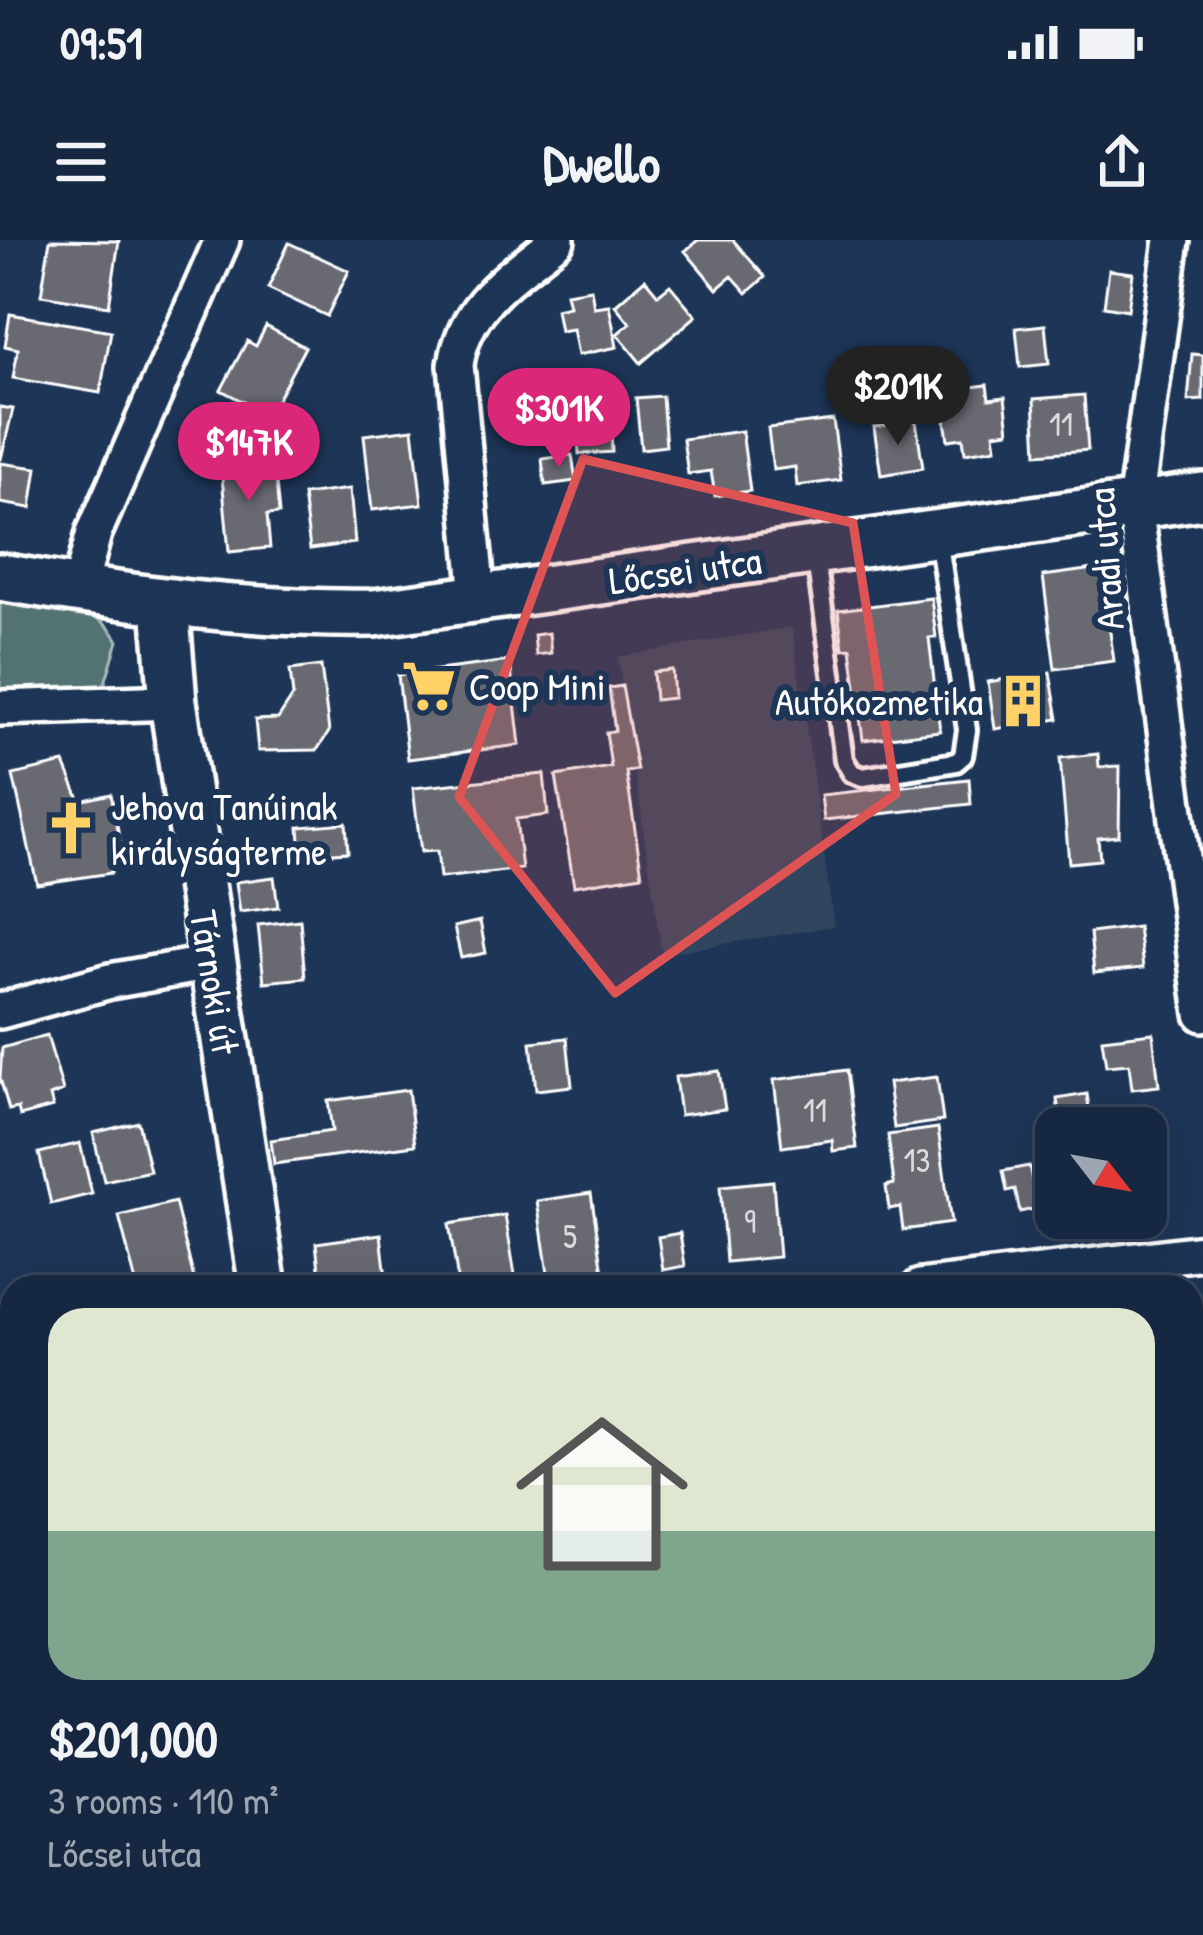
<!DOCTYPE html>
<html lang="en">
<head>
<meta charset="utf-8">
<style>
	:root { --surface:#162841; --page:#1f3048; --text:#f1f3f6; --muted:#9ea6b1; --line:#35445a; --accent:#db2777 }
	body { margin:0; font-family:"Patrick Hand",sans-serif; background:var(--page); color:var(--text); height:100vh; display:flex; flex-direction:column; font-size:45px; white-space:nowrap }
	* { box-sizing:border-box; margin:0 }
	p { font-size:39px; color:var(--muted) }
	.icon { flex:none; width:66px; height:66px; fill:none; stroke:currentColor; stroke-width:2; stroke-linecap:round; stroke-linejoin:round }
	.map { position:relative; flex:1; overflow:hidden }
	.sheet { position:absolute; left:0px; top:1035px; width:1203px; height:660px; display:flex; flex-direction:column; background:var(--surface); border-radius:36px 36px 0 0; box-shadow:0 12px 48px #0002,0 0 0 3px var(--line) }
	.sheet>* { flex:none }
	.needle { width:78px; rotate:121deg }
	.buttons { position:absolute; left:1035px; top:867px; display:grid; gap:24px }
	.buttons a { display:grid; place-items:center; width:132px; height:132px; border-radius:24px; background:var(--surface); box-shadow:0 12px 48px #0002,0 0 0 3px var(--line); font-size:60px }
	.price { position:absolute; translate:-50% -102px; padding:0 27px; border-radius:42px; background:var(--accent); color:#fff; font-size:39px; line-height:78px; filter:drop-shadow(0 3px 6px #0008) }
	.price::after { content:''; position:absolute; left:50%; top:72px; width:36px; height:27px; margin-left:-18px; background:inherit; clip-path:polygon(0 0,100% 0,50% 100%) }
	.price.on { background:#222; color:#fff }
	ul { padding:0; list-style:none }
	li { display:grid; align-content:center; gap:24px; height:636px; padding:0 48px }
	li span { display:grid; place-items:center; height:372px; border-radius:36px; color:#555 }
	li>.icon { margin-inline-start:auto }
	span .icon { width:216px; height:216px; fill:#fffc; stroke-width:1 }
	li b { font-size:51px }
	.status { display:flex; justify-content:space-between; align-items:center; height:84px; padding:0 60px; background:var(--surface); direction:ltr }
	.status svg { height:33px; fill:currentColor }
	header { display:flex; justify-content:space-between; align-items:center; height:156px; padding:0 48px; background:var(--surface); font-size:54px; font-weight:800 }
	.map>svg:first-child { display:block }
	.built { fill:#33455f }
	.green { fill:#527373; stroke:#a8b9b9; stroke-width:3 }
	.building { fill:#676971; stroke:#fff; stroke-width:3 }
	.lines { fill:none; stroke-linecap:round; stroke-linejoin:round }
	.lane-casing { stroke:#fff; stroke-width:26 }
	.street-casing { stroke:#fff; stroke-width:42 }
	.secondary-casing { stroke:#fff; stroke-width:54 }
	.path { stroke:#fff; stroke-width:6; stroke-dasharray:12 9; stroke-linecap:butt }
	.lane { stroke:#1d3557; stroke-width:16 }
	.street { stroke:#1d3557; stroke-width:33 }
	.secondary { stroke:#1d3557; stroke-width:45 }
	.marked { fill:#de5353; fill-opacity:0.2; stroke:#de5353; stroke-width:9; stroke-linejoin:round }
	.labels { text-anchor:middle; stroke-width:12; stroke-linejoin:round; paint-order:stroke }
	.number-label { font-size:33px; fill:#d9dadc }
	.street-label { font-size:39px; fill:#fff; stroke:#1d3557 }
	.poi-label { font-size:39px; fill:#fff; stroke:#1d3557; text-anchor:start }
</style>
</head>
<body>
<div class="status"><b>09:51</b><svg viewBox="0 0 49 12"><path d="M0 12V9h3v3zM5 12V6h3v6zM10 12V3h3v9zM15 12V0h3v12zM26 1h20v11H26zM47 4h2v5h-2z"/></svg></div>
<header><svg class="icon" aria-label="menu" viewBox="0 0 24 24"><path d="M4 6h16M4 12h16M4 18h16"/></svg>Dwello<svg class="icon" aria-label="share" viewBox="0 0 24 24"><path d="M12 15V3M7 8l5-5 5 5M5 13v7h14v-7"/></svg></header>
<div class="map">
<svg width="1203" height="1695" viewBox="0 0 1203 1695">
	<rect width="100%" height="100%" fill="#1d3557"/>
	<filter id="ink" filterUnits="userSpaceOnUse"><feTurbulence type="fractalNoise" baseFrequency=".00833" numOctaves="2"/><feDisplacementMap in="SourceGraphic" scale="24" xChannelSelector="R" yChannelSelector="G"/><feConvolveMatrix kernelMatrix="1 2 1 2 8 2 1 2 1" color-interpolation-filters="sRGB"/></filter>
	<g filter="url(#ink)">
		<path class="built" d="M792 387 834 686 662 714 618 417Z"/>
		<path class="green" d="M0 354C40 362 98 361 118 401L104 446 62 459 0 462Z"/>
		<path class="building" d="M50 0 119 1 109 66 41 55Z
			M698 0H733L765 37 747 53 732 36 717 49 685 11Z
			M289 3 349 31 327 76 268 48Z
			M1109 30 1133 33 1128 70 1104 66Z
			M645 39 658 55 670 45 696 76 641 123 617 94 630 83 615 65Z
			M591 49 594 67 609 65 617 107 578 115 573 89 560 91 556 69 569 66 566 53Z
			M10 74 111 91 100 153 13 138 18 109 5 106Z
			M1045 85 1049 124 1020 127 1016 88Z
			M266 86 305 107 269 175 221 150 247 101 256 106Z
			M1192 114 1203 115V160L1188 161Z
			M987 145 989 159 1005 157 1009 191 994 193 996 208 965 213 963 198 948 200 942 159 955 158 954 149Z
			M594 146 595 168 610 167 612 212 579 214 576 171 557 172 555 148Z
			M1084 155 1088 210 1037 214 1034 159Z
			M662 156 666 206 641 209 636 158Z
			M0 167 13 169 1 219H0Z
			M833 180 841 240 797 246 795 227 773 230 768 188Z
			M916 181 923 228 881 235 874 187Z
			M413 189 422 264 372 270 364 195Z
			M742 191 750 251 715 256 711 231 688 234 683 199Z
			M572 215 576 241 545 245 542 219Z
			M274 221 279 274 267 275 270 308 229 312 221 226Z
			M0 223 37 228 31 268 0 263Z
			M350 249 355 303 310 309 303 255Z
			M1101 328 1114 421 1055 429 1043 336Z
			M931 358 936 397 929 398 940 491 863 500 851 408 843 409 838 370Z
			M549 393 551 413 536 415 534 395Z
			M510 421 520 505 408 519 398 435Z
			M321 426 329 492 317 510 258 511 255 480 278 479 293 456 290 430Z
			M672 430 674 458 655 460 653 432Z
			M1050 432 1058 479 995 489 988 442Z
			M622 446 637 530 626 532 642 635 574 646 556 536 611 527 606 492 615 491 609 448Z
			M1098 514 1099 527 1120 526 1119 596 1098 598 1100 620 1069 623 1060 518Z
			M64 523 80 561 111 554 123 616 109 619 111 633 37 644 13 535Z
			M544 534 548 575 516 579 522 629 440 638 437 611 421 612 413 548Z
			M969 539 971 564 824 580 821 555Z
			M346 583 348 612 301 615 299 587Z
			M274 637 278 667 240 672 236 642Z
			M300 680 305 738 264 742 258 685Z
			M480 681 486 713 461 718 454 687Z
			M1138 687 1143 728 1094 733 1090 693Z
			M1153 793 1159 846 1132 849 1129 824 1106 826 1102 799Z
			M47 795 63 851 50 856 53 867 20 876 18 868 9 870 0 838 2 808Z
			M567 798 572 846 536 850 531 802Z
			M847 830 857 908 833 911 832 900 782 907 774 840Z
			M719 831 725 869 680 875 675 837Z
			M937 837 943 881 894 888 888 843Z
			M408 850 415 905 274 924 271 900 332 891 328 861Z
			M1087 854 1092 887 1061 888 1057 859Z
			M138 882 150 931 104 941 93 893Z
			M938 888 951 983 903 990 900 967 889 969 886 946 894 944 888 895Z
			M80 903 92 954 51 964 39 913Z
			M1029 926 1038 968 1020 972 1015 949 1007 951 1003 931Z
			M773 941 779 1017 726 1022 720 946Z
			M591 953 603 1032 549 1040 537 961Z
			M175 962 196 1047H137L119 976Z
			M505 975 516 1041 459 1047 449 984Z
			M680 993 685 1026 663 1030 658 997Z
			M381 994 387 1047H321L316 1003Z
			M12 1071V1126L0 1130V1074Z
			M1203 1215V1242L1191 1244V1217Z
			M12 1229V1286L0 1289V1232Z
			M1203 1270V1307L1193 1309 1191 1271Z
			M12 1357V1380L0 1383V1360Z
			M1203 1381V1439H1194L1191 1382Z
			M12 1396V1420L1 1423 0 1399Z
			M52 1683H109L110 1695H54Z
			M216 1683H271L269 1695 215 1691Z
			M477 1683H521L520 1695H476Z
			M642 1683H692L694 1695H644Z"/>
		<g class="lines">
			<defs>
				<path id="lane" d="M815 312 844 520 852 533 863 537 956 522 963 516 967 490 938 297"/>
				<path id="street" d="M1172 0 1135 265 1203 774
					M79 350 94 293 222 0
					M478 357 456 125C464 64 513 36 557 0
					M0 468 173 462
					M0 771 110 741 211 723
					M920 1047 1203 1012
					M0 1195 12 1192
					M1191 1484H1203
					M0 1617 12 1614
					M587 1683 591 1695"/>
				<path id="secondary" d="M0 337C125 358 246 375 374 373L1203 256
					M165 365 173 462 263 1047
					M322 1695V1683"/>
			</defs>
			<use href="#lane" class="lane-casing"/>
			<use href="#street" class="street-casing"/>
			<use href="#secondary" class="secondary-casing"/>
			<path class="path" d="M376 1695 377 1683"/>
			<use href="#lane" class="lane"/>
			<use href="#street" class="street"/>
			<use href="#secondary" class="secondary"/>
		</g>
	</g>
	<path class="marked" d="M583 219 853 283 896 554 615 753 459 557Z"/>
	<defs>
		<symbol id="supermarket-bare" viewBox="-9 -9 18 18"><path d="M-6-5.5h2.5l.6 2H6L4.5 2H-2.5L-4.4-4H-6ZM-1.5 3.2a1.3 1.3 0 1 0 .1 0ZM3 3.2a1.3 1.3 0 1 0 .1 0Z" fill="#ffd166" stroke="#1d3557" stroke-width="2.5" paint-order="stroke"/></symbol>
		<symbol id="building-bare" viewBox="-9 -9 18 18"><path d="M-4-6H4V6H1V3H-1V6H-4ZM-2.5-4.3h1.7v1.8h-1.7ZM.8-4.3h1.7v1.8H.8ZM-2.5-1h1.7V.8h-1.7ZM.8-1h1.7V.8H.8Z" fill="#ffd166" stroke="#1d3557" stroke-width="2.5" paint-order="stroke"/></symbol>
		<symbol id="church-bare" viewBox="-9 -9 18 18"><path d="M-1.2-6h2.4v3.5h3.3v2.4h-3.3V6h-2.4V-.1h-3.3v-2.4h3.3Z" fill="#ffd166" stroke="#1d3557" stroke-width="2.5" paint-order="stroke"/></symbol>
	</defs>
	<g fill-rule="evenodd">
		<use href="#supermarket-bare" x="391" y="408" width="76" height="76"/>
		<use href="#building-bare" x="985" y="423" width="76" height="76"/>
		<use href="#church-bare" x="33" y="550" width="76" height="76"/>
	</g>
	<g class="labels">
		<g class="number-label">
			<text x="1061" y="196">11</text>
			<text x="815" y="882">11</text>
			<text x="917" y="932">13</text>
			<text x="750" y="993">9</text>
			<text x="570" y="1008">5</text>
		</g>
		<g class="street-label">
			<text transform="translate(1105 319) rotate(-94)" y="14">Aradi utca</text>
			<text transform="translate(685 330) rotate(-8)" y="14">Lőcsei utca</text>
			<text transform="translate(215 742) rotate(81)" y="14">Tárnoki út</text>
		</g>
		<g class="poi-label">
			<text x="469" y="460">Coop Mini</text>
			<text x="983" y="475" text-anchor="end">Autókozmetika</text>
			<text x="111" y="580">Jehova Tanúinak<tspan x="111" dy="45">királyságterme</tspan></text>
		</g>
	</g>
</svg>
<div class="buttons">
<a><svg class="needle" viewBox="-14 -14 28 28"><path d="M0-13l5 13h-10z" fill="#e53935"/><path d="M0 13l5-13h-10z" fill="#9ea6b1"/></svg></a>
</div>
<b class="price on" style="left:898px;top:208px">$201K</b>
<b class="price" style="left:559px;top:230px">$301K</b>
<b class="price" style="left:249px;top:264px">$147K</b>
<section class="sheet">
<ul>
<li><span style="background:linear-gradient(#dfe7d0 60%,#7fa58c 0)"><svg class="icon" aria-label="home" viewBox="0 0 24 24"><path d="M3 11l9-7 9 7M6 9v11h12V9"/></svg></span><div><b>$201,000</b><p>3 rooms · 110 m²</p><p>Lőcsei utca</p></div></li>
</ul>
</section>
</div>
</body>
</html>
